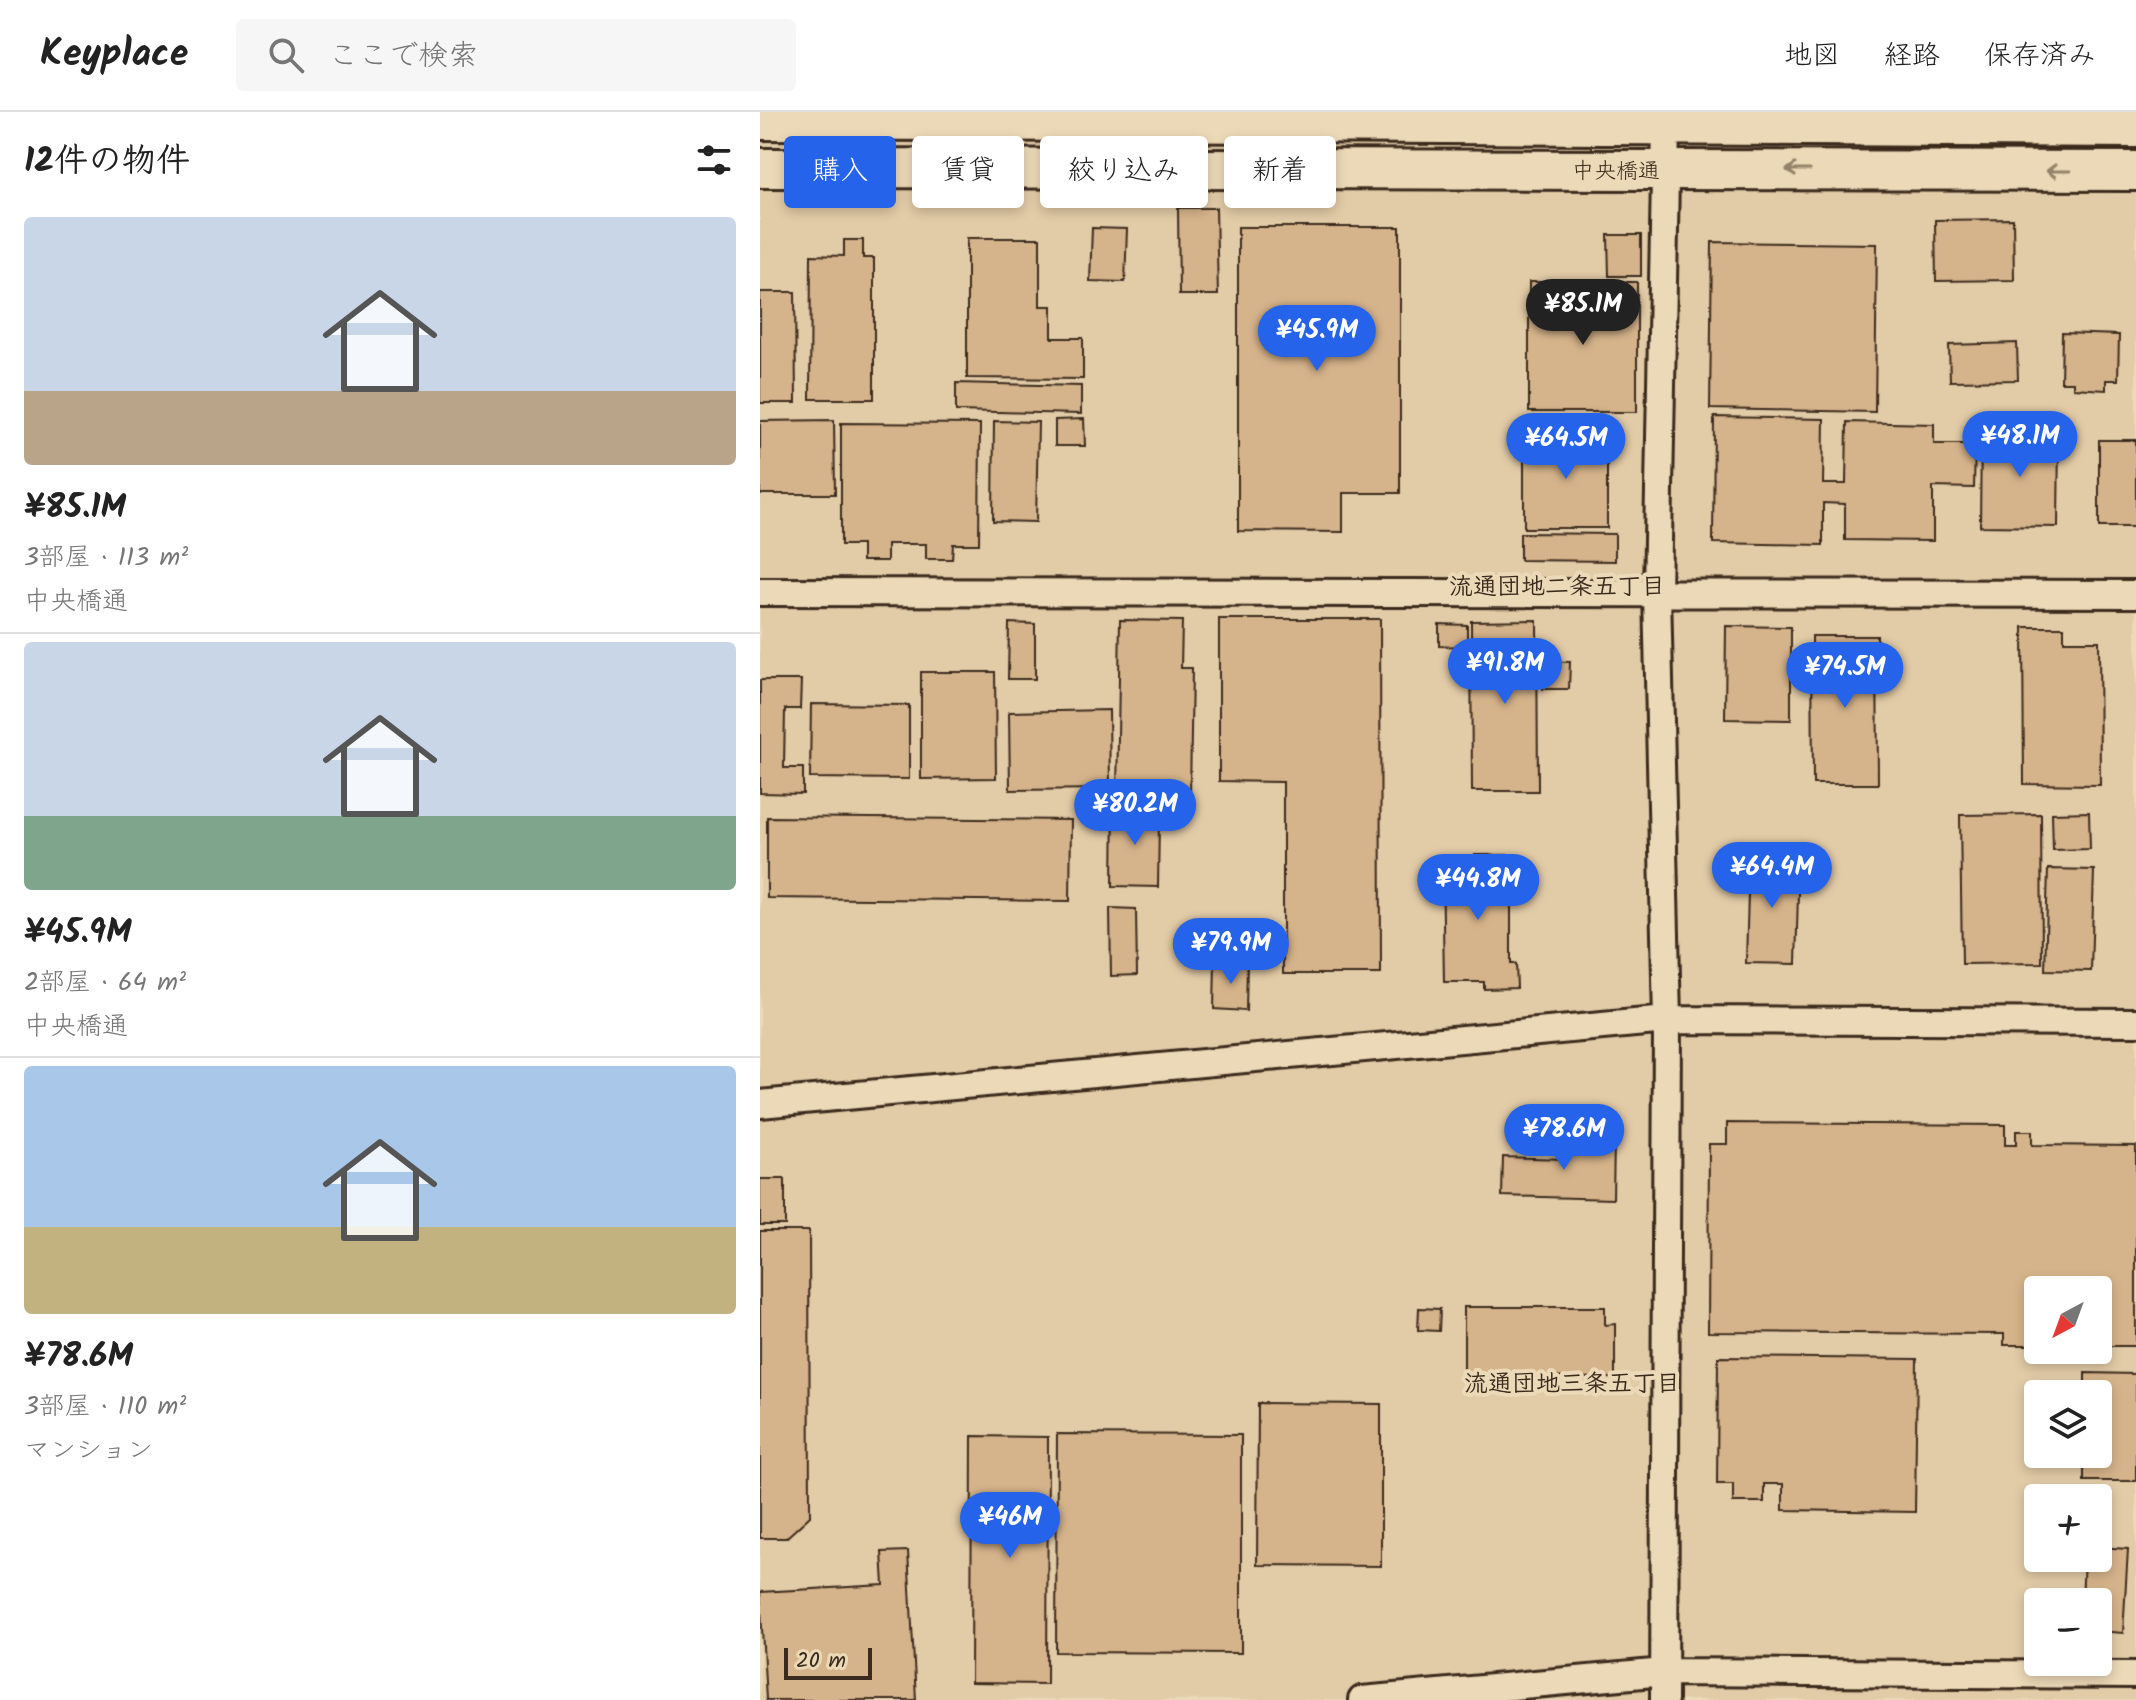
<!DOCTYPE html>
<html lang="ja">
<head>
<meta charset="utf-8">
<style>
	:root { --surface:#fff; --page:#f6f6f6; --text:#222; --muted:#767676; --line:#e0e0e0; --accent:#2563eb }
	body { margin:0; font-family:Kalam,"Klee One",sans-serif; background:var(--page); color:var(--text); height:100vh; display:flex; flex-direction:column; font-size:30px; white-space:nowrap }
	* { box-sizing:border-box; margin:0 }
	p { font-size:26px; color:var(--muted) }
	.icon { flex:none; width:44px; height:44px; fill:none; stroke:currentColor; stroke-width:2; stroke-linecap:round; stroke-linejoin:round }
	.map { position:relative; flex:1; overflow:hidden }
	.panel { display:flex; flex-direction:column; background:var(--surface); width:760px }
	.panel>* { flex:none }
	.banner { position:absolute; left:24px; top:24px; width:760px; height:72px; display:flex; gap:16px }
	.needle { width:52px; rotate:221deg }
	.fabs { position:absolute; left:1264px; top:1164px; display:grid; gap:16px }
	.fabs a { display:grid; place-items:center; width:88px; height:88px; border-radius:8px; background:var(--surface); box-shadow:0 4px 12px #0003; font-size:40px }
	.scale { position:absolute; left:24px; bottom:20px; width:88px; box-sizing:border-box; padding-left:8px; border:4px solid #3b2a1e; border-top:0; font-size:22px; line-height:28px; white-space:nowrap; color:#3b2a1e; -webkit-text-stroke:6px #ecd9b7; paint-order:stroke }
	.price { position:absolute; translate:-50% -68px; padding:0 18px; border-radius:28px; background:var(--accent); color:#fff; font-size:26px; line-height:52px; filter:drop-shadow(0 2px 4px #0008) }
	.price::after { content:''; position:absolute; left:50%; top:48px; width:24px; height:18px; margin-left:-12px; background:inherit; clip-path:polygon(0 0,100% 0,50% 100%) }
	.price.active { background:#222; color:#fff }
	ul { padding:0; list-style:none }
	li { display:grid; align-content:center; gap:16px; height:424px; padding:0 24px }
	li+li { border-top:2px solid var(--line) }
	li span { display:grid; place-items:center; height:248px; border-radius:8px; color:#555 }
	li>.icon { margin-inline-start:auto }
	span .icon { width:144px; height:144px; fill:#fffc; stroke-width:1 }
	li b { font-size:34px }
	h2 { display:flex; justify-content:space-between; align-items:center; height:96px; padding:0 24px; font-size:34px }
	.chip { padding:0 28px; border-radius:8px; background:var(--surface); box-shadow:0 4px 12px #0003; font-size:28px; line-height:72px }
	.chip.active { background:var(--accent); color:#fff }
	header { display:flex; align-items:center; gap:48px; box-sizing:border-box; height:112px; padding:0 40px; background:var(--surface); border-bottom:2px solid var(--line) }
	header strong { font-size:38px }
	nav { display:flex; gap:44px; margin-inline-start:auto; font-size:28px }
	.search { width:560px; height:72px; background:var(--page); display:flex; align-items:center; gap:20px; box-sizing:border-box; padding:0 28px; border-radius:8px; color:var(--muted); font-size:30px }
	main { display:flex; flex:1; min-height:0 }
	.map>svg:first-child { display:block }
	.built { fill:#e2cba7; fill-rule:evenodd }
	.building { fill:#d6b48b; stroke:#3b2a1e; stroke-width:2 }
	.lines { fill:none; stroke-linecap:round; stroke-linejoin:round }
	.street-casing { stroke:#3b2a1e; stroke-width:32 }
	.secondary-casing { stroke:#3b2a1e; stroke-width:44 }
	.street { stroke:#ecd9b7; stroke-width:26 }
	.secondary { stroke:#ecd9b7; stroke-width:38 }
	.oneway { stroke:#94826a }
	.labels { text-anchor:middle; stroke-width:8; stroke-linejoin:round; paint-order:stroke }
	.street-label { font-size:22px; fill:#3b2a1e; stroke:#ecd9b7 }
	.neighbourhood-label { font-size:24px; font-weight:bold; fill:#3b2a1e; stroke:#ecd9b7 }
</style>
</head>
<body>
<header>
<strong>Keyplace</strong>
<div class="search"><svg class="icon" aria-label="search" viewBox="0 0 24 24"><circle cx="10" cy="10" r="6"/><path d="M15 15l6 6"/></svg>ここで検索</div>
<nav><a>地図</a><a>経路</a><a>保存済み</a></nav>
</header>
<main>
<section class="panel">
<h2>12件の物件<svg class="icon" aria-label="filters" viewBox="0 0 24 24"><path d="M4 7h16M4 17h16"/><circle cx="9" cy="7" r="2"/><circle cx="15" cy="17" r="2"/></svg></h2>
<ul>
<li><span style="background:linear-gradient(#c9d6e8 70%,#b9a48a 0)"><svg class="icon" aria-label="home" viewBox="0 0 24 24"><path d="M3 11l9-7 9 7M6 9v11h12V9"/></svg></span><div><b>¥85.1M</b><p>3部屋 · 113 m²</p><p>中央橋通</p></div></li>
<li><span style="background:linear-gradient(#c9d6e8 70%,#7fa58c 0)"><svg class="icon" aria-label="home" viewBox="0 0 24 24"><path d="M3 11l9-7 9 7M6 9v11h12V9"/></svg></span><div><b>¥45.9M</b><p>2部屋 · 64 m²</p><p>中央橋通</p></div></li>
<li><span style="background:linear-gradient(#a9c7e8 65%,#c2b280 0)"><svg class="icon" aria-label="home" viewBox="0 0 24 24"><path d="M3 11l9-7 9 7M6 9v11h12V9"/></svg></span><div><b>¥78.6M</b><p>3部屋 · 110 m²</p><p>マンション</p></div></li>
</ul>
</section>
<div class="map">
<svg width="1376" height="1588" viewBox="0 0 1376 1588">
	<rect width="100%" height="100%" fill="#ecd9b7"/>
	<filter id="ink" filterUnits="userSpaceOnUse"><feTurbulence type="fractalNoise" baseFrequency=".0125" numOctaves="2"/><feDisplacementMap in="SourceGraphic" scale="16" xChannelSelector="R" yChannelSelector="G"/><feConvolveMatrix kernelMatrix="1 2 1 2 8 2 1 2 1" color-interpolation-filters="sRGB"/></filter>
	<g filter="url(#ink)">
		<path class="built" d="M0 0H1376V1588H0ZM1278 1178H1338V1238H1278ZM1278 1282H1338V1342H1278ZM1278 1386H1338V1446H1278ZM1278 1490H1338V1550H1278Z"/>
		<path class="building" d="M418 96H456L458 183H419Z
			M1253 107 1254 168 1176 169 1175 108Z
			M478 115H640V381H583V420L478 419Z
			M332 116 367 117 365 170 330 169Z
			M848 123H881V164H849Z
			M207 126H280V194H292V226H323V267L207 266Z
			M84 128H103V146H114V287H50L51 143 84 144Z
			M952 130 1117 132 1115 300 950 297Z
			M769 170H877V300H769Z
			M0 180H35L36 291H0Z
			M1302 221 1359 223 1358 268H1346V278L1313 276V270H1301Z
			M1257 231 1258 268 1190 269 1189 233Z
			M196 271 321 274V302L196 299Z
			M954 305 1064 307 1063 372H1086L1087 310 1174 312V332H1215L1214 376 1173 375V429L1085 428V392L1063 391V433L953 431Z
			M324 307 325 334H295V308Z
			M74 308 75 382H0V309Z
			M234 309 278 310 276 410 233 409Z
			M81 311 220 312 219 432H193L192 447H166V432H127V449H102V433H81Z
			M1221 319 1299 320 1298 415 1220 414Z
			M764 322H847V416H764Z
			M1339 328H1376V415H1339Z
			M760 421 855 422V449L760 448Z
			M459 507H620L621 862H523V670L459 669Z
			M360 508 422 509 421 556H432L430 684 357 682Z
			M777 508 778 679H712L711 509Z
			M249 511 275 512V567H248Z
			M679 512 707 513V535L679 534Z
			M966 514 1031 515V608L965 607Z
			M1263 515H1304V529H1339L1340 673 1264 672Z
			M1052 524H1117L1118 672H1053Z
			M783 549 810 550 809 577H783Z
			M161 560H235L236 666 161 667Z
			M0 568H41L40 597H25L24 656H43V682L0 681Z
			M51 592 149 593V667L50 666Z
			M349 598 350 677 250 678 249 600Z
			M354 688 378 689V707H399L398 775 353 774Z
			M1329 700 1330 737 1293 738 1292 701Z
			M1281 702 1282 851 1202 852 1200 703Z
			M7 705 311 708 310 789 7 786Z
			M715 743H751V852H756L757 876 724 877V870H684L682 750H715Z
			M989 745 1039 746 1036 852 986 851Z
			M1288 757 1334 758 1331 859 1285 858Z
			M350 796 376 797 377 863 351 864Z
			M455 850 487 851 486 899 454 897Z
			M967 1011 1245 1013V1033H1256V1019H1272V1033L1376 1034V1234H1338V1178H1278V1233H1244V1222L948 1220 949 1032H967Z
			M805 1026 854 1027 853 1087 742 1084 743 1045 805 1047Z
			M0 1067H25V1113H0Z
			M0 1119H49L50 1404 26 1426H0Z
			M704 1195H845V1213L855 1212V1266L704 1265Z
			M659 1196 680 1197 679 1219 658 1218Z
			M958 1245 1157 1247 1155 1400 1023 1398V1372H1004V1390H973V1372H957Z
			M1325 1261 1376 1262V1369H1324V1342H1338V1282H1325Z
			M498 1291 621 1292V1454L497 1453Z
			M297 1322 481 1323V1541L296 1540Z
			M212 1324 288 1325 287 1572 211 1571Z
			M1338 1435 1368 1437 1363 1521 1338 1519V1490H1322L1324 1446H1338Z
			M148 1439 156 1588H6L0 1480 124 1473 122 1440Z"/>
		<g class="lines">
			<defs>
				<path id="street" d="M0 480 1376 482
					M0 992 907 908 1376 910
					M602 1588 904 1560 1376 1563
					M904 1588 907 908 897 481 906 14"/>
				<path id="secondary" d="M0 8 1376 16
					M0 56 1376 59"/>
			</defs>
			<use href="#street" class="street-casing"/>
			<use href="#secondary" class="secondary-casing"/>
			<use href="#street" class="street"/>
			<use href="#secondary" class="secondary"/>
		</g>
		<defs><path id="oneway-shaft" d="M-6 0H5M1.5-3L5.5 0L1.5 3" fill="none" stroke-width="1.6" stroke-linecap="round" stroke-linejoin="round" transform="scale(2)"/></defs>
		<g class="oneway">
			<use href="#oneway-shaft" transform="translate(1038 58) rotate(-180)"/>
			<use href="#oneway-shaft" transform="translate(1298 59) rotate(-180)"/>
		</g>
	</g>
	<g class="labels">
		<g class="street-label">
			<text x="856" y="66">中央橋通</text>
		</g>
		<g class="neighbourhood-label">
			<text x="797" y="482">流通団地二条五丁目</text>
			<text x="812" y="1279">流通団地三条五丁目</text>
		</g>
	</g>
</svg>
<div class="fabs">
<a><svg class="needle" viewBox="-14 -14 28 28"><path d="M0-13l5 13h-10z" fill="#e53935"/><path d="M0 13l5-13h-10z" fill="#767676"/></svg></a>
<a><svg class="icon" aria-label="layers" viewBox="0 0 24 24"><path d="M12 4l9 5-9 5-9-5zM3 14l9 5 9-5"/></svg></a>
<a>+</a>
<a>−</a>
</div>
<div class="scale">20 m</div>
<b class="price active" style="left:823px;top:235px">¥85.1M</b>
<b class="price" style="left:557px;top:261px">¥45.9M</b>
<b class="price" style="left:1260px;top:367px">¥48.1M</b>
<b class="price" style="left:806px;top:369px">¥64.5M</b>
<b class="price" style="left:745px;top:594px">¥91.8M</b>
<b class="price" style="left:1085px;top:598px">¥74.5M</b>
<b class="price" style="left:375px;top:735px">¥80.2M</b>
<b class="price" style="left:1012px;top:798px">¥64.4M</b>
<b class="price" style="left:718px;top:810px">¥44.8M</b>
<b class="price" style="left:471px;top:874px">¥79.9M</b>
<b class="price" style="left:804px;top:1060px">¥78.6M</b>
<b class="price" style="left:250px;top:1448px">¥46M</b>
<div class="banner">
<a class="chip active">購入</a>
<a class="chip">賃貸</a>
<a class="chip">絞り込み</a>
<a class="chip">新着</a>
</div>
</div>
</main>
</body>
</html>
